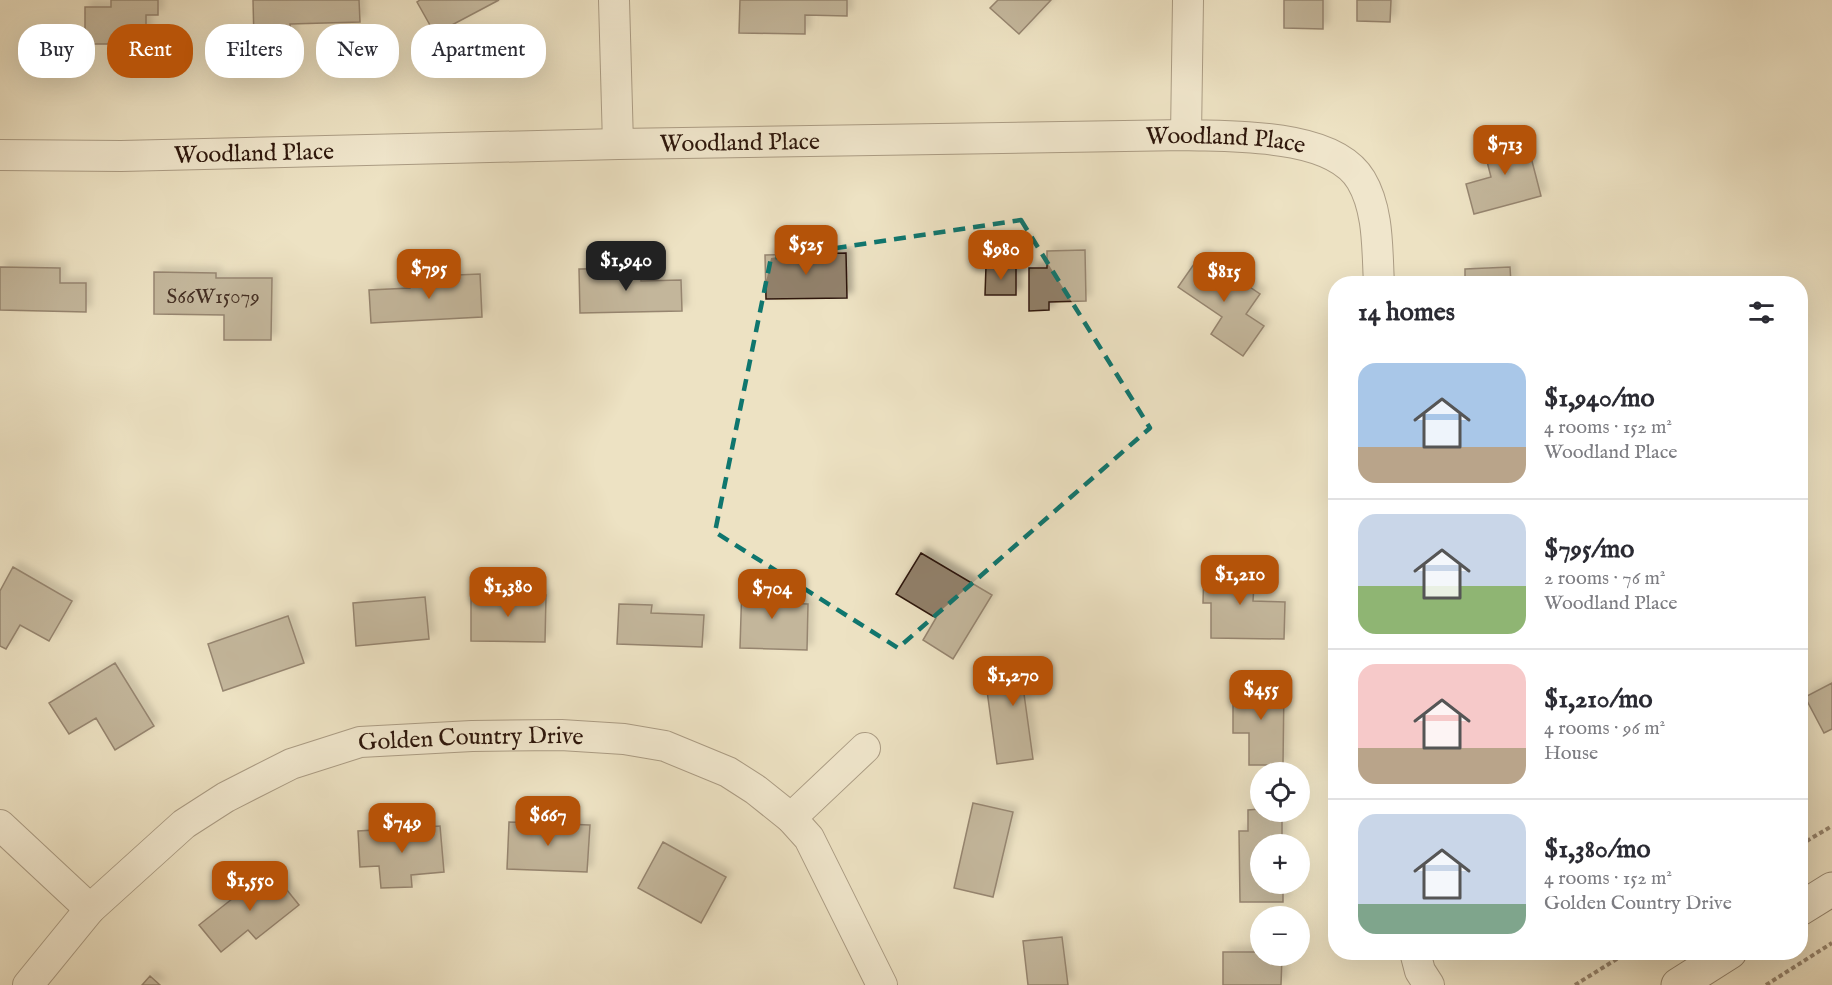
<!DOCTYPE html>
<html lang="en">
<head>
<meta charset="utf-8">
<style>
	:root { --surface:#fff; --page:#f2f2f3; --text:#2b2b33; --muted:#7c7c81; --line:#e1e1e2; --accent:#b45309 }
	body { margin:0; font-family:"IM FELL English",serif; background:var(--page); color:var(--text); height:100vh; display:flex; flex-direction:column; font-size:22px; white-space:nowrap }
	* { box-sizing:border-box; margin:0 }
	p { font-size:20px; color:var(--muted) }
	.icon { flex:none; width:33px; height:33px; fill:none; stroke:currentColor; stroke-width:2; stroke-linecap:round; stroke-linejoin:round }
	.map { position:relative; flex:1; overflow:hidden }
	.details { position:absolute; left:1328px; top:276px; width:480px; height:684px; display:flex; flex-direction:column; background:var(--surface); border-radius:24px; box-shadow:0 6px 24px #0002 }
	.details>* { flex:none }
	.guide { position:absolute; left:18px; top:24px; width:570px; height:54px; display:flex; gap:12px }
	.buttons { position:absolute; left:1250px; top:762px; display:grid; gap:12px }
	.buttons a { display:grid; place-items:center; width:60px; height:60px; border-radius:50%; background:var(--surface); box-shadow:0 6px 24px #0002; font-size:30px }
	.price { position:absolute; translate:-50% -51px; padding:0 14px; border-radius:12px; background:var(--accent); color:#fff; font-size:20px; line-height:39px; filter:drop-shadow(0 2px 3px #0008) }
	.price::after { content:''; position:absolute; left:50%; top:36px; width:18px; height:14px; margin-left:-9px; background:inherit; clip-path:polygon(0 0,100% 0,50% 100%) }
	.price.on { background:#222; color:#fff }
	ul { padding:0; list-style:none }
	li { display:flex; align-items:center; gap:18px; height:150px; padding:0 30px }
	li+li { border-top:2px solid var(--line) }
	li span { display:grid; place-items:center; flex:none; width:168px; height:120px; border-radius:18px; color:#555 }
	li>.icon { margin-inline-start:auto }
	span .icon { width:72px; height:72px; fill:#fffc; stroke-width:1 }
	li b { font-size:26px }
	h2 { display:flex; justify-content:space-between; align-items:center; height:72px; padding:0 30px; font-size:26px }
	.pill { padding:0 21px; border-radius:24px; background:var(--surface); box-shadow:0 6px 24px #0002; font-size:21px; line-height:54px }
	.pill.on { background:var(--accent); color:#fff }
	.map>svg:first-child { display:block }
	.building { fill:#91806b; stroke:#2d160b; stroke-width:1.5; filter:url(#shadow) }
	.lines { fill:none; stroke-linecap:round; stroke-linejoin:round }
	.minor-casing { stroke:#5d4939; stroke-width:32 }
	.secondary-casing { stroke:#2d160b; stroke-width:35 }
	.path { stroke:#2d160b; stroke-width:4; stroke-dasharray:4.5 3; stroke-linecap:butt }
	.minor { stroke:#f3ecd8; stroke-width:30 }
	.secondary { stroke:#f3ecd8; stroke-width:33 }
	.marked { fill:none; stroke:#0f766e; stroke-width:4.5; stroke-dasharray:12 8; stroke-linejoin:round }
	.labels { text-anchor:middle; stroke-width:5; stroke-linejoin:round; paint-order:stroke }
	.number-label { font-size:21px; fill:#463023 }
	.street-label { font-size:24px; fill:#2d160b; stroke:#f3ecd8 }
</style>
</head>
<body>
<div class="map">
<svg width="1832" height="985" viewBox="0 0 1832 985">
	<defs>
		<filter id="shadow"><feDropShadow dx="5.5" dy="-5.5" stdDeviation="3" flood-color="#0004"/></filter>
	</defs>
	<rect width="100%" height="100%" fill="#ede2c3"/>
	<filter id="stains"><feTurbulence type="fractalNoise" baseFrequency=".00333" numOctaves="4"/><feColorMatrix values="0 0 0 0 .2 0 0 0 0 .09 0 0 0 0 .02 0 0 0 .5 -.17"/></filter>
	<radialGradient id="worn" r=".72"><stop offset=".6" stop-color="#630" stop-opacity="0"/><stop offset="1" stop-color="#630" stop-opacity=".3"/></radialGradient>
	<path class="building" d="M111 0H158V15H146V44H85V7H111Z
		M253 0H359L360 22 290 24 291 40 254 41Z
		M420 0H499L435 34 417 2Z
		M740 0H847V16L805 15V34L739 33Z
		M998 0H1051L1019 34 990 8Z
		M1284 0H1323V29L1284 28Z
		M1357 0H1391L1390 22 1357 21Z
		M1525 134 1541 196 1474 214 1466 184 1491 177 1483 146Z
		M1085 250 1086 301 1049 302V310L1029 311V268H1047V251Z
		M846 253 847 298 766 299 765 255Z
		M1201 254 1260 294 1246 314 1264 326 1243 356 1211 334 1222 317 1178 287Z
		M986 266H1016V295H985Z
		M0 267 60 268V283H86V312L0 310Z
		M1510 267 1511 284H1465V269Z
		M641 268V281L681 280 682 311 580 313 579 269Z
		M154 272 216 273V278H272L271 340H224V315L154 314Z
		M480 274 482 317 371 323 369 290 410 288 409 277Z
		M921 553 992 595 953 659 923 640 936 618 896 594Z
		M1204 566 1255 568 1253 601 1285 602 1284 639 1211 638V603H1203Z
		M13 567 72 601 49 641 20 625 6 649 0 646V591Z
		M742 583 781 584 780 603 808 604 807 650 740 648Z
		M471 595H546L545 642 471 641Z
		M425 597 429 639 356 646 353 603Z
		M619 604 652 605 651 613 704 615 702 647 617 644Z
		M288 616 304 663 223 691 208 644Z
		M1044 660 1048 691 1024 694 1033 759 997 764 984 669Z
		M115 663 154 726 115 750 96 718 69 734 49 703Z
		M1832 683V729L1824 733 1805 697Z
		M1233 685H1284L1283 765H1249V733H1233Z
		M973 803 1013 812 993 897 954 888Z
		M1260 809V812H1282V844H1260V884H1283V902H1240L1239 831H1248V810Z
		M509 822 590 825 587 872 507 869Z
		M440 826 444 872 411 875 412 887 381 888 379 866 360 867 358 831Z
		M663 842 726 877 701 923 638 888Z
		M270 869 299 905 256 939 248 930 221 952 199 925Z
		M1062 937 1068 985H1028L1023 941Z
		M1223 952H1260V956H1282L1281 985H1223Z
		M150 976 160 985H142Z"/>
	<g class="lines">
		<defs>
			<g id="minor">
				<path d="M614 0 618 144"/>
				<path d="M1186 135 1188 0"/>
				<path id="s1" d="M0 155 121 156 618 144 1186 135C1234 137 1333 133 1361 180 1379 210 1377 250 1379 284"/>
				<path d="M791 818 865 748"/>
				<path d="M0 825 90 909"/>
				<path d="M1415 952 1420 971 1429 985"/>
				<path id="s2" d="M28 985 90 909 184 824 226 797 291 764 360 742 472 736 561 735 624 739 665 746 728 772 756 790 791 818 809 838 882 985"/>
			</g>
			<path id="secondary" d="M1800 909 1832 889
				M1678 985 1730 952"/>
		</defs>
		<use href="#minor" class="minor-casing"/>
		<use href="#secondary" class="secondary-casing"/>
		<path class="path" d="M1800 845 1832 826
			M1575 985 1628 952
			M1766 985 1832 943"/>
		<use href="#minor" class="minor"/>
		<use href="#secondary" class="secondary"/>
	</g>
	<path d="M0 0H1832V985H0ZM1021 220 1150 428 898 648 715 532 771 258Z" fill="#ede2c3" fill-opacity=".55" fill-rule="evenodd"/>
	<path class="marked" d="M1021 220 1150 428 898 648 715 532 771 258Z"/>
	<g class="labels">
		<g class="number-label">
			<text x="213" y="303">S66W15079</text>
		</g>
		<g class="street-label">
			<text dy="8" stroke="none"><textPath href="#s1" startOffset="740">Woodland Place</textPath></text>
			<text dy="8" stroke="none"><textPath href="#s1" startOffset="1226">Woodland Place</textPath></text>
			<text dy="8" stroke="none"><textPath href="#s1" startOffset="254">Woodland Place</textPath></text>
			<text dy="8" stroke="none"><textPath href="#s2" startOffset="531">Golden Country Drive</textPath></text>
		</g>
	</g>
	<rect width="100%" height="100%" filter="url(#stains)"/>
	<rect width="100%" height="100%" fill="url(#worn)"/>
</svg>
<div class="buttons">
<a><svg class="icon" aria-label="locate" viewBox="0 0 24 24"><circle cx="12" cy="12" r="6"/><path d="M12 2v4M12 18v4M2 12h4M18 12h4"/></svg></a>
<a>+</a>
<a>−</a>
</div>
<b class="price" style="left:1505px;top:176px">$713</b>
<b class="price" style="left:806px;top:276px">$525</b>
<b class="price" style="left:1001px;top:281px">$980</b>
<b class="price on" style="left:626px;top:292px">$1,940</b>
<b class="price" style="left:429px;top:300px">$795</b>
<b class="price" style="left:1224px;top:303px">$815</b>
<b class="price" style="left:1240px;top:606px">$1,210</b>
<b class="price" style="left:508px;top:618px">$1,380</b>
<b class="price" style="left:772px;top:620px">$704</b>
<b class="price" style="left:1013px;top:707px">$1,270</b>
<b class="price" style="left:1261px;top:721px">$455</b>
<b class="price" style="left:548px;top:847px">$667</b>
<b class="price" style="left:402px;top:854px">$749</b>
<b class="price" style="left:250px;top:912px">$1,550</b>
<div class="guide">
<a class="pill">Buy</a>
<a class="pill on">Rent</a>
<a class="pill">Filters</a>
<a class="pill">New</a>
<a class="pill">Apartment</a>
</div>
<section class="details">
<h2>14 homes<svg class="icon" aria-label="filters" viewBox="0 0 24 24"><path d="M4 7h16M4 17h16"/><circle cx="9" cy="7" r="2"/><circle cx="15" cy="17" r="2"/></svg></h2>
<ul>
<li><span style="background:linear-gradient(#a9c7e8 70%,#b9a48a 0)"><svg class="icon" aria-label="home" viewBox="0 0 24 24"><path d="M3 11l9-7 9 7M6 9v11h12V9"/></svg></span><div><b>$1,940/mo</b><p>4 rooms · 152 m²</p><p>Woodland Place</p></div></li>
<li><span style="background:linear-gradient(#c9d6e8 60%,#8fb573 0)"><svg class="icon" aria-label="home" viewBox="0 0 24 24"><path d="M3 11l9-7 9 7M6 9v11h12V9"/></svg></span><div><b>$795/mo</b><p>2 rooms · 76 m²</p><p>Woodland Place</p></div></li>
<li><span style="background:linear-gradient(#f6c9c9 70%,#b9a48a 0)"><svg class="icon" aria-label="home" viewBox="0 0 24 24"><path d="M3 11l9-7 9 7M6 9v11h12V9"/></svg></span><div><b>$1,210/mo</b><p>4 rooms · 96 m²</p><p>House</p></div></li>
<li><span style="background:linear-gradient(#c9d6e8 75%,#7fa58c 0)"><svg class="icon" aria-label="home" viewBox="0 0 24 24"><path d="M3 11l9-7 9 7M6 9v11h12V9"/></svg></span><div><b>$1,380/mo</b><p>4 rooms · 152 m²</p><p>Golden Country Drive</p></div></li>
</ul>
</section>
</div>
</body>
</html>
